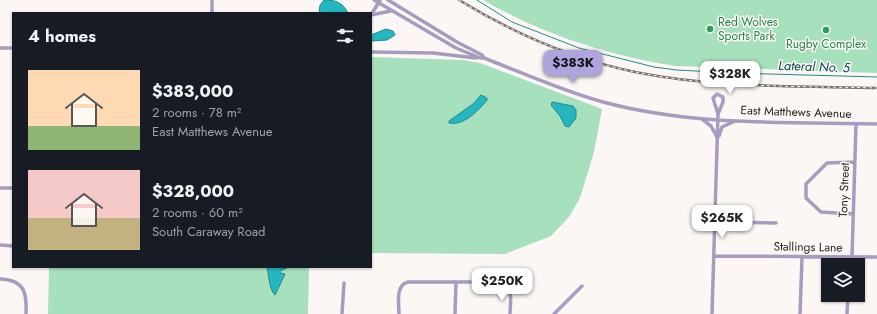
<!DOCTYPE html>
<html lang="en">
<head>
<meta charset="utf-8">
<style>
	:root { --surface:#171b24; --page:#242831; --text:#f1f3f6; --muted:#9ea1a6; --accent:#afa4dc }
	body { margin:0; font-family:Jost,sans-serif; background:var(--page); color:var(--text); height:100vh; display:flex; flex-direction:column; font-size:15px; white-space:nowrap }
	* { box-sizing:border-box; margin:0 }
	p { font-size:13px; color:var(--muted) }
	.icon { flex:none; width:22px; height:22px; fill:none; stroke:currentColor; stroke-width:2; stroke-linecap:round; stroke-linejoin:round }
	.map { position:relative; flex:1; overflow:hidden }
	.side { position:absolute; left:12px; top:12px; width:360px; height:256px; display:flex; flex-direction:column; background:var(--surface); border-radius:0px; box-shadow:0 1px 3px #0004 }
	.side>* { flex:none }
	.tools { position:absolute; left:821px; top:258px; display:grid; gap:8px }
	.tools a { display:grid; place-items:center; width:44px; height:44px; border-radius:0px; background:var(--surface); box-shadow:0 1px 3px #0004; font-size:20px }
	.price { position:absolute; translate:-50% -34px; padding:0 9px; border-radius:8px; background:#fff; color:#222; font-size:13px; line-height:26px; filter:drop-shadow(0 1px 2px #0008) }
	.price::after { content:''; position:absolute; left:50%; top:24px; width:12px; height:9px; margin-left:-6px; background:inherit; clip-path:polygon(0 0,100% 0,50% 100%) }
	.price.selected { background:var(--accent); color:#111 }
	ul { padding:0; list-style:none }
	li { display:flex; align-items:center; gap:12px; height:100px; padding:0 16px }
	li span { display:grid; place-items:center; flex:none; width:112px; height:80px; border-radius:0px; color:#555 }
	li>.icon { margin-inline-start:auto }
	span .icon { width:48px; height:48px; fill:#fffc; stroke-width:1 }
	li b { font-size:17px }
	h2 { display:flex; justify-content:space-between; align-items:center; height:48px; padding:0 16px; font-size:17px }
	.map>svg:first-child { display:block }
	.green { fill:#a6e0bc }
	.water { fill:#24b7c0; stroke:#24898e }
	.lines { fill:none; stroke-linecap:round; stroke-linejoin:round }
	.stream { stroke:#24898e; stroke-width:1 }
	.minor { stroke:#a79cbf; stroke-width:3.5 }
	.rail-casing { stroke:#77706c; stroke-width:2.5 }
	.rail { stroke:#fcf7f5; stroke-width:1; stroke-dasharray:3; stroke-linecap:butt }
	.leisure-dot { fill:#2e9e5b; stroke:#fcf7f5; stroke-width:1.5 }
	.labels { text-anchor:middle; stroke-width:3; stroke-linejoin:round; paint-order:stroke }
	.leisure-label { font-size:12px; fill:#27864d; stroke:#fcf7f5; text-anchor:start }
	.street-label { font-size:12px; fill:#251d18; stroke:#fcf7f5 }
	.water-label { font-size:13px; font-style:italic; fill:#064549; stroke:#fcf7f5 }
</style>
</head>
<body>
<div class="map">
<svg width="877" height="314" viewBox="0 0 877 314">
	<rect width="100%" height="100%" fill="#fcf7f5"/>
	<path class="green" d="M483 0H877V73L675 66C609 56 541 34 483 0Z
		M371 57 463 60 480 63 602 109 594 152 580 198 569 217 551 236 505 254 371 253Z
		M49 267H309L308 314H48Z"/>
	<path class="water" d="M324 0C336 0 342 2 348 13H319L320 5Z
		M386 29 393 31 395 35 387 40 371 41V35Z
		M481 95 487 98V100C479 110 464 126 449 123V121L473 104Z
		M552 102 573 106 576 110V118L569 127 565 126 560 116 551 105Z
		M267 267 287 268 280 271V273L285 274 275 295C269 289 269 276 267 267Z"/>
	<g class="lines">
		<path class="stream" d="M477 0 512 22 579 48 654 67 677 70 733 73 877 77"/>
		<path class="minor" d="M374 0 456 48 480 58H484
			M388 0 457 42 482 55 484 58C523 73 562 91 603 102 692 126 786 122 877 124
			M212 13V0
			M371 15 391 11
			M371 15 380 0
			M0 48H13
			M371 52 433 53 476 58
			M702 119 711 126 717 137
			M719 136 722 127 733 122
			M0 188H13
			M853 214 821 212 806 198V184L827 163 855 162
			M715 222 776 223
			M0 245 13 246
			M714 256 877 257
			M852 257 856 124
			M849 265V257
			M0 279C25 280 27 293 26 314
			M342 314 344 283
			M399 314C399 304 395 285 408 282H503C514 288 510 304 510 314
			M455 314 456 282
			M554 314 582 286
			M712 314 718 114 713 98 717 94 723 97V102L718 114
			M800 314 802 257
			M847 314 848 295"/>
		<defs>
			<path id="rail" d="M459 0C513 33 572 59 635 72 714 88 797 86 877 88"/>
		</defs>
		<use href="#rail" class="rail-casing"/>
		<use href="#rail" class="rail"/>
	</g>
	<g class="leisure-dot">
		<circle cx="710" cy="29" r="4"/>
		<circle cx="826" cy="30" r="4"/>
	</g>
	<g class="labels">
		<g class="leisure-label">
			<text x="718" y="26">Red Wolves<tspan x="718" dy="14">Sports Park</tspan></text>
			<text x="826" y="48" text-anchor="middle">Rugby Complex</text>
		</g>
		<g class="street-label">
			<text transform="translate(796 112) rotate(2)" y="4">East Matthews Avenue</text>
			<text transform="translate(844 190) rotate(-88)" y="4">Tony Street</text>
			<text transform="translate(808 247) rotate(1)" y="4">Stallings Lane</text>
		</g>
		<g class="water-label">
			<text transform="translate(814 66) rotate(2)" y="5">Lateral No. 5</text>
		</g>
	</g>
</svg>
<div class="tools">
<a><svg class="icon" aria-label="layers" viewBox="0 0 24 24"><path d="M12 4l9 5-9 5-9-5zM3 14l9 5 9-5"/></svg></a>
</div>
<b class="price selected" style="left:573px;top:84px">$383K</b>
<b class="price" style="left:730px;top:95px">$328K</b>
<b class="price" style="left:722px;top:239px">$265K</b>
<b class="price" style="left:502px;top:302px">$250K</b>
<section class="side">
<h2>4 homes<svg class="icon" aria-label="filters" viewBox="0 0 24 24"><path d="M4 7h16M4 17h16"/><circle cx="9" cy="7" r="2"/><circle cx="15" cy="17" r="2"/></svg></h2>
<ul>
<li><span style="background:linear-gradient(#ffd9b3 70%,#8fb573 0)"><svg class="icon" aria-label="home" viewBox="0 0 24 24"><path d="M3 11l9-7 9 7M6 9v11h12V9"/></svg></span><div><b>$383,000</b><p>2 rooms · 78 m²</p><p>East Matthews Avenue</p></div></li>
<li><span style="background:linear-gradient(#f6c9c9 60%,#c2b280 0)"><svg class="icon" aria-label="home" viewBox="0 0 24 24"><path d="M3 11l9-7 9 7M6 9v11h12V9"/></svg></span><div><b>$328,000</b><p>2 rooms · 60 m²</p><p>South Caraway Road</p></div></li>
</ul>
</section>
</div>
</body>
</html>
